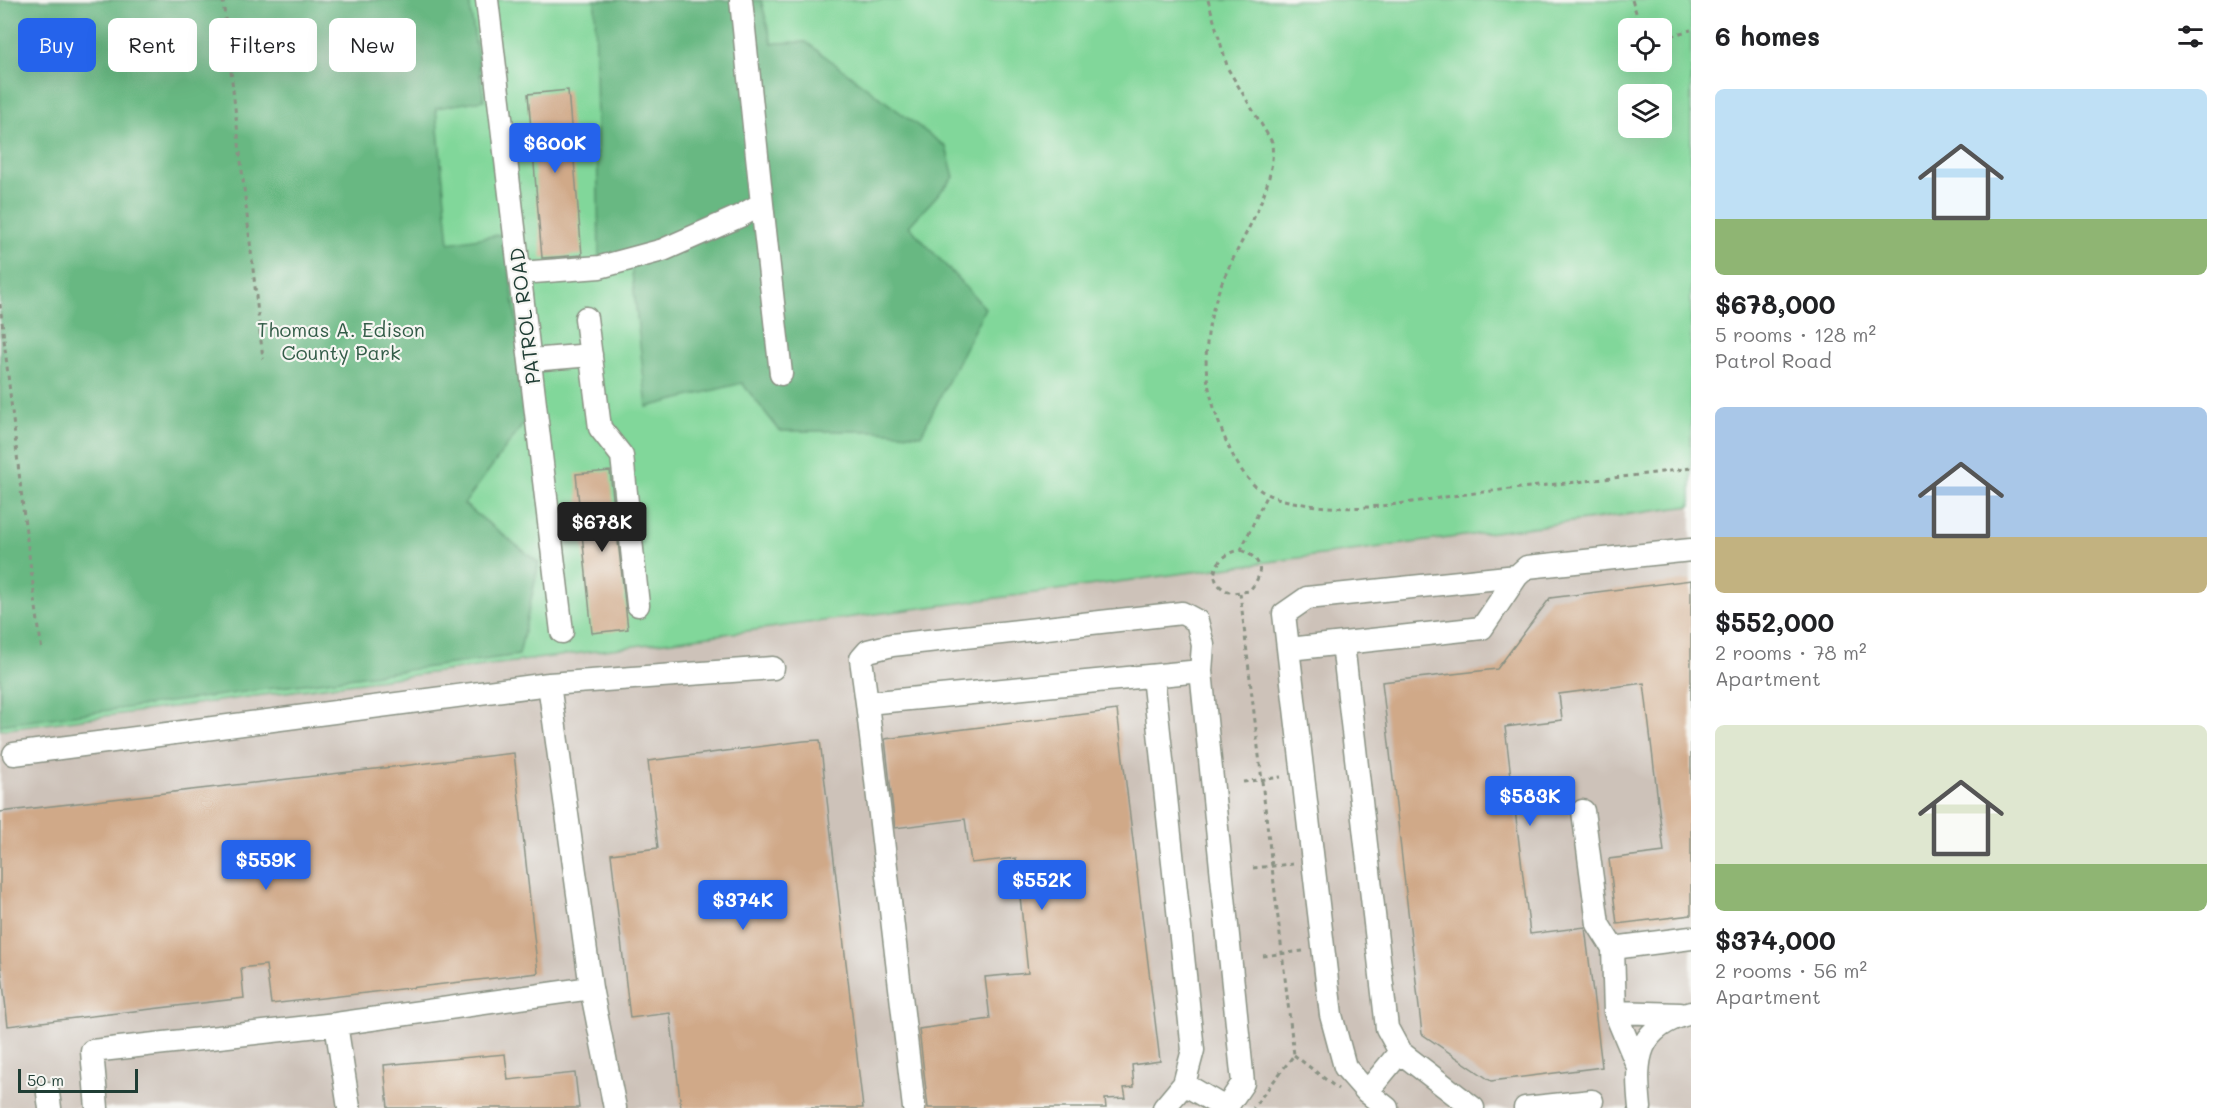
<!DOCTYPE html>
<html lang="en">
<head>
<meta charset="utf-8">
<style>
	:root { --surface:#fff; --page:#f2f2f2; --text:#202124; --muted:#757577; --accent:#2563eb }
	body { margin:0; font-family:Mali,sans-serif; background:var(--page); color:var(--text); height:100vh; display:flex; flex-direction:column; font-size:22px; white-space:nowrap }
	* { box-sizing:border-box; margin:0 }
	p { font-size:20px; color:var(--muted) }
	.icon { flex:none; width:33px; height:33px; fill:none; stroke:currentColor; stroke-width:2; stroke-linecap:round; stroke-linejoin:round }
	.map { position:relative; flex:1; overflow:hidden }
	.panel { display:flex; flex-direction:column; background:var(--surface); width:540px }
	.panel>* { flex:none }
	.guide { position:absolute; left:18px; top:18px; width:570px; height:54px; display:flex; gap:12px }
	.controls { position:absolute; left:1618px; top:18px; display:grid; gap:12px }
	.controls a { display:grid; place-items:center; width:54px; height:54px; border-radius:9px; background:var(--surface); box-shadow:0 6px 24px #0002; font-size:30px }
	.scale { position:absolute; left:18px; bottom:15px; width:120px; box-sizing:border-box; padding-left:6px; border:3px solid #1f3d34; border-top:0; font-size:16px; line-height:21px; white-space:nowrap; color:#1f3d34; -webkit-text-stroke:4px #f6f6f2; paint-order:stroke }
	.price { position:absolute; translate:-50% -51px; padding:0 14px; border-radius:6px; background:var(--accent); color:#fff; font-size:20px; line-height:39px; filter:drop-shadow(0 2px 3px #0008) }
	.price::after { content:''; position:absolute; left:50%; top:36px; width:18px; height:14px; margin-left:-9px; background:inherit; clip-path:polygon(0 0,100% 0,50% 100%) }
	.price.selected { background:#222; color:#fff }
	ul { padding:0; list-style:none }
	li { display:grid; align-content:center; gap:12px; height:318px; padding:0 24px }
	li span { display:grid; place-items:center; height:186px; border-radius:9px; color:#555 }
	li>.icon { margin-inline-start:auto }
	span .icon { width:108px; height:108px; fill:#fffc; stroke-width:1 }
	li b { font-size:26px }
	h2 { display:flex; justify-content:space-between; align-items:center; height:72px; padding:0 24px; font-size:26px }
	.tag { padding:0 21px; border-radius:9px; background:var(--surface); box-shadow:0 6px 24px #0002; font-size:21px; line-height:54px }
	.tag.selected { background:var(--accent); color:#fff }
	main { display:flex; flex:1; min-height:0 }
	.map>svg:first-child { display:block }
	.industrial { fill:#cdc2b9 }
	.green { fill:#81d79a; stroke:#508a67; stroke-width:1.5; fill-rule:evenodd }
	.forest { fill:#68b882; stroke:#447a5b; stroke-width:1.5 }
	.building { fill:#d0a988 }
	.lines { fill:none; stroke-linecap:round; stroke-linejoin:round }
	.minor-casing { stroke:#8a9284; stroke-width:25 }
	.path { stroke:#8a9284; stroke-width:3; stroke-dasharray:4.5 4.5; stroke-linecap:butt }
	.minor { stroke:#fff; stroke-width:22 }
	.labels { text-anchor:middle; stroke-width:4.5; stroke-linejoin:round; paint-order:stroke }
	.street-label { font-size:20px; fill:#1f3d34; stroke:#f6f6f2 }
	.park-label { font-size:20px; fill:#335c48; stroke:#f6f6f2 }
</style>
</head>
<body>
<main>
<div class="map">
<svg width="1691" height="1108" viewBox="0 0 1691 1108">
	<rect width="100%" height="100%" fill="#f6f6f2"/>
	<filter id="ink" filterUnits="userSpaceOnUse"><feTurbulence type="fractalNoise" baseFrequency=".0167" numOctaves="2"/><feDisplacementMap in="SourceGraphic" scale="12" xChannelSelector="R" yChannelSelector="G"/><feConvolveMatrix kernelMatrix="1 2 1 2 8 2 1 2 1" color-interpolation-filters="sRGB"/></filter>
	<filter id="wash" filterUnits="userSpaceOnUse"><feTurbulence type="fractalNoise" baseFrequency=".008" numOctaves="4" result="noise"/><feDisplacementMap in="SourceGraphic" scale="24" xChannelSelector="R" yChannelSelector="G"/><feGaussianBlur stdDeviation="1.35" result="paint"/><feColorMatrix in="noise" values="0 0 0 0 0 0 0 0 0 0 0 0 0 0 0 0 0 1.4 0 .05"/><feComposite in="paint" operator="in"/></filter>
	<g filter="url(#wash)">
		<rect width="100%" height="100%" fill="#f5e6d4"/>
		<path class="industrial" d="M1691 506V1108H0V730Z"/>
		<path class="green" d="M0 0H1691V506L0 730ZM1629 28H1662V62H1629ZM1629 94H1662V128H1629Z"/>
		<path class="forest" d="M0 0H469L484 100 436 108 449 243 504 234 530 415 464 504 539 563 519 655 0 725Z
			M595 0H761L772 43 806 42 946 147 954 177 909 226 985 308 921 435 877 431H780L742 383 647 407 630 255 599 258Z"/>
		<g id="blocks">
			<path class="building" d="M568 90 582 255 542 258 528 94Z
				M610 471 628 629 592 633 576 474Z
				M1691 580V915L1617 924 1609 859 1664 852 1644 683 1559 694 1562 720 1505 727 1530 934 1585 927 1602 1067 1491 1081 1422 1034 1382 682 1497 669 1550 598Z
				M1117 710 1160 1061 1132 1065 1134 1087 1124 1088 1126 1098 1105 1099 1106 1108H928L919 1029 990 1019 985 977 1028 973 1016 858 971 863 965 819 895 828 885 739Z
				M820 740 863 1108H681L670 1013 630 1018 611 854 658 848 648 761 804 741Z
				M514 753 538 973 271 1004 266 965 241 968 244 998 8 1026 0 958V812Z
				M505 1054 508 1080 575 1073 579 1108H388L384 1065Z"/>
		</g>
	</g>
	<g filter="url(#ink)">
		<use href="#blocks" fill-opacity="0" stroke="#8a9284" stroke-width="1.5"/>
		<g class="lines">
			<defs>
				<path id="minor" d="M487 0 562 632
					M762 204 781 374
					M520 273 600 267 663 250 740 216 762 204 741 0
					M586 318 600 428 622 456 638 605
					M531 360 591 355
					M1517 576 1527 567 1691 550
					M1343 644 1387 1028 1400 1052
					M1289 649 1482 628 1517 576 1307 598 1284 614 1331 1015 1345 1067 1367 1092 1387 1108
					M1153 676 1193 1050 1184 1084
					M867 703 861 659 868 651 892 645 1182 613 1197 621 1203 645 1201 671
					M14 754 549 684
					M1583 811 1598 924 1613 948
					M591 988 549 684 773 668
					M1615 1012 1680 1014
					M1638 1067 1615 1012 1613 948 1691 938
					M1367 1092 1400 1052 1473 1108
					M48 1093 50 1108
					M97 1108 92 1051 336 1024
					M349 1108 336 1024 591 988 615 1108
					M914 1108 867 703 1201 671 1243 1083 1226 1108
					M1164 1108 1184 1084 1225 1108
					M1525 1108 1592 1101
					M1640 1108C1635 1059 1636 1027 1691 1013"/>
			</defs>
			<use href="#minor" class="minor-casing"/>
			<path class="path" d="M223 0 263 359
				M1208 0 1228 69 1272 142C1277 193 1236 244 1219 290 1214 304 1210 319 1208 334 1206 350 1205 367 1208 383 1214 415 1235 478 1265 493 1278 500 1294 502 1309 505 1370 514 1424 498 1484 492 1553 484 1622 478 1691 468
				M1632 0 1641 28
				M1662 38 1691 30
				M0 304 24 517 42 652
				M1241 550C1263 559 1265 573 1249 591L1232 593C1202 583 1215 554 1241 550L1267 494
				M1240 593 1294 1055 1253 1108
				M1243 782 1281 777
				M1253 868 1293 864
				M1263 956 1303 951
				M1294 1055 1338 1089"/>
			<use href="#minor" class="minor"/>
		</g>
	</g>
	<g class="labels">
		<g class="street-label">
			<text transform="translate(525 316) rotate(-97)" y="7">PATROL ROAD</text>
		</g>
		<g class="park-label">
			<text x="341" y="337">Thomas A. Edison<tspan x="341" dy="23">County Park</tspan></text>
		</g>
	</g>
</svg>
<div class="controls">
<a><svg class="icon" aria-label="locate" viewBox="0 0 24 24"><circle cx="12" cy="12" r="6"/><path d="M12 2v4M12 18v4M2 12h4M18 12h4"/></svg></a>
<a><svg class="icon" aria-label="layers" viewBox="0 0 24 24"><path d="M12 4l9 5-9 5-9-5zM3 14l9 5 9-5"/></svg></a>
</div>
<div class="scale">50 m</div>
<b class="price" style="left:555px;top:174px">$600K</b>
<b class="price selected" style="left:602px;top:553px">$678K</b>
<b class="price" style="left:1530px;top:827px">$583K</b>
<b class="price" style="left:266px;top:891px">$559K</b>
<b class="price" style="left:1042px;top:911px">$552K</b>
<b class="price" style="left:743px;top:931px">$374K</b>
<div class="guide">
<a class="tag selected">Buy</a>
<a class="tag">Rent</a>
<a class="tag">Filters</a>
<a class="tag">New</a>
</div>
</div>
<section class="panel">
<h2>6 homes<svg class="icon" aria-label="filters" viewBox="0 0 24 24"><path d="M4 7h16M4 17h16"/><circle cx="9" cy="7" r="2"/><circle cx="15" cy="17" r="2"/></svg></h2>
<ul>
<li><span style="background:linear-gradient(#bfe0f5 70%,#8fb573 0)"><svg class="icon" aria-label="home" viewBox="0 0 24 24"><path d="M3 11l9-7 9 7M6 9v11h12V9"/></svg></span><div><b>$678,000</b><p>5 rooms · 128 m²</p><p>Patrol Road</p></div></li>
<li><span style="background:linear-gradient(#a9c7e8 70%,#c2b280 0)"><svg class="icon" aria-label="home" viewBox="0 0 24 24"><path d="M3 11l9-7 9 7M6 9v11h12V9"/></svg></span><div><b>$552,000</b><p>2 rooms · 78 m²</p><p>Apartment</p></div></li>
<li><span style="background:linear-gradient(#dfe7d0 75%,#8fb573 0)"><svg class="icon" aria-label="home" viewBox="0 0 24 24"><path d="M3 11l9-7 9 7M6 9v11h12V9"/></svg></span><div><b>$374,000</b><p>2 rooms · 56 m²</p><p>Apartment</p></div></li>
</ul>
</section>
</main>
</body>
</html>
